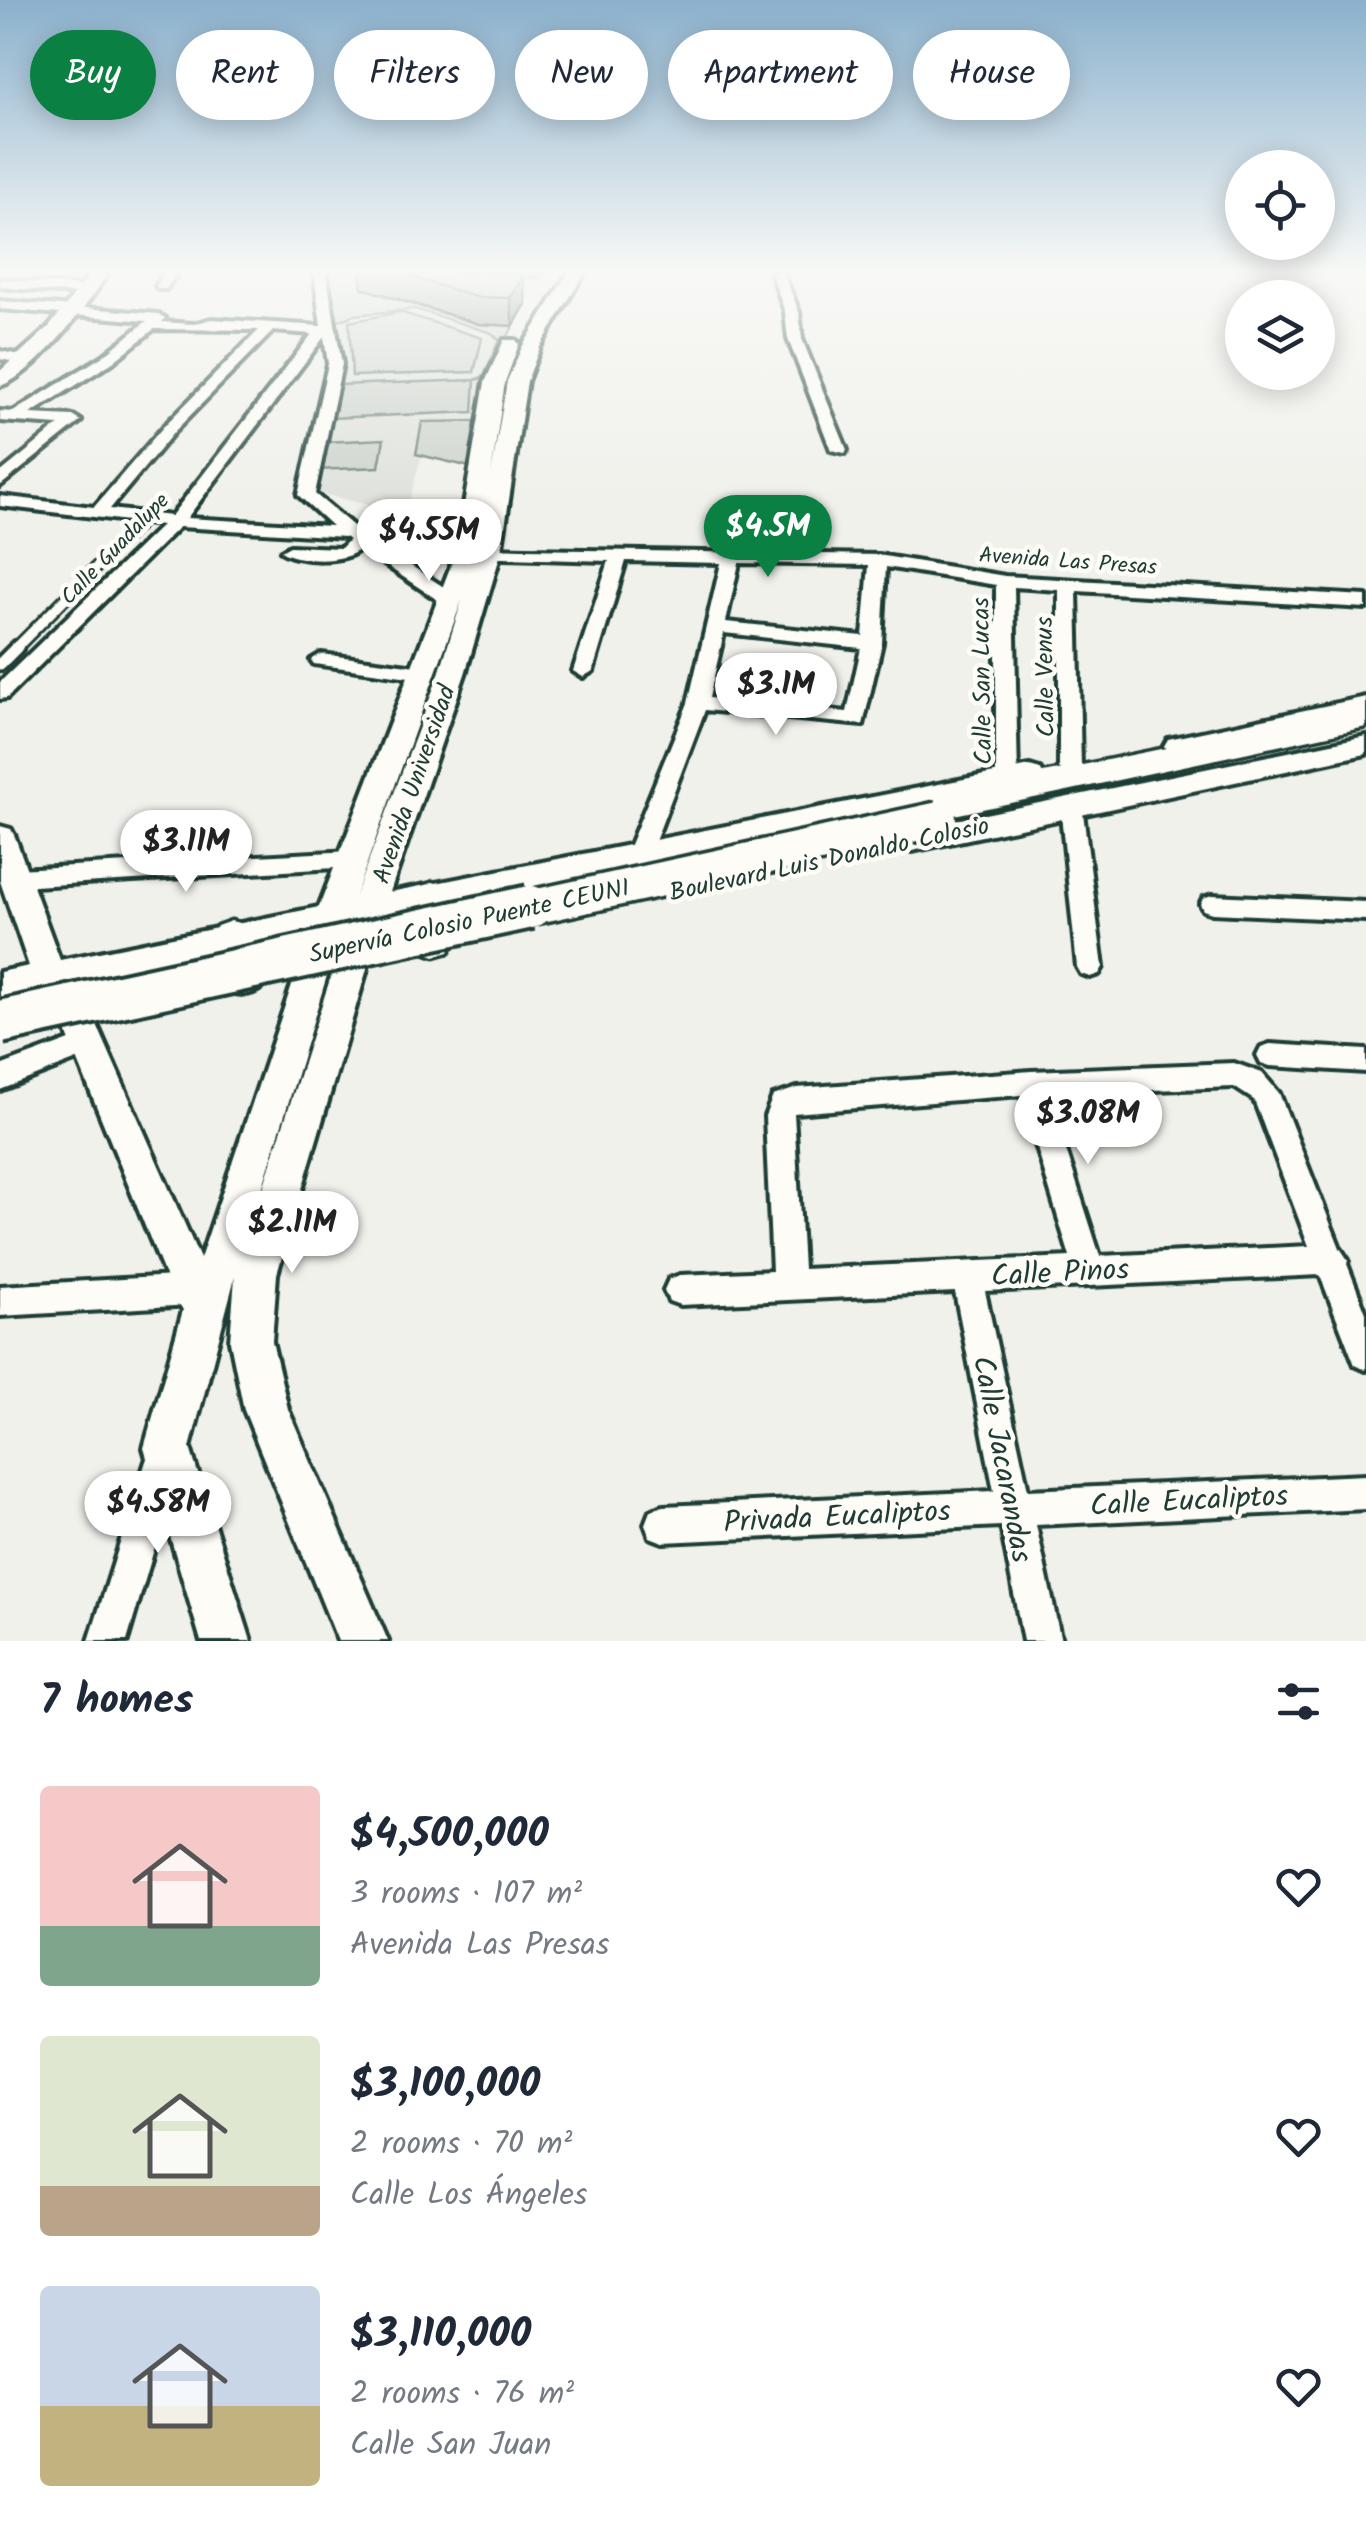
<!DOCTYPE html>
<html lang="en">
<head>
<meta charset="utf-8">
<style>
	:root { --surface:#fff; --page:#f6f6f7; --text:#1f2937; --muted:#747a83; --accent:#0b8043 }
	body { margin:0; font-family:Kalam,sans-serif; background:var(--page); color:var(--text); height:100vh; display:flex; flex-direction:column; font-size:38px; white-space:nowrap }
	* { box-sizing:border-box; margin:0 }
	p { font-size:32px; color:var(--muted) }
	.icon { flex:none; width:55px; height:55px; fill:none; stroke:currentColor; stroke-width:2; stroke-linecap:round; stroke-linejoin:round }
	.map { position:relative; height:1641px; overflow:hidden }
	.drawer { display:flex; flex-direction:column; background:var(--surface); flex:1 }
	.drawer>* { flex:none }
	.banner { position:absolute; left:30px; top:30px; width:1308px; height:90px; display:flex; gap:20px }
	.controls { position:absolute; left:1225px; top:150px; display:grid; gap:20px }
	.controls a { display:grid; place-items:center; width:110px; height:110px; border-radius:50%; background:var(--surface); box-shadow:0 5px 25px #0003; font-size:50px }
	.price { position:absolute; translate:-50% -85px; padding:0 22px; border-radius:35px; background:#fff; color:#222; font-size:32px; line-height:65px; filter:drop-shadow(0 2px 5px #0008) }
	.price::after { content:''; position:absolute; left:50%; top:60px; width:30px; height:22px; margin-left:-15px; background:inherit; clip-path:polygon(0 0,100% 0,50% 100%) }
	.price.active { background:var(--accent); color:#fff }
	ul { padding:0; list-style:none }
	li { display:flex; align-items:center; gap:30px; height:250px; padding:0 40px }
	li span { display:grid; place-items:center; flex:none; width:280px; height:200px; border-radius:10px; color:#555 }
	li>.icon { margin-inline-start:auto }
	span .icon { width:120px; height:120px; fill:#fffc; stroke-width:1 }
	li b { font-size:42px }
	h2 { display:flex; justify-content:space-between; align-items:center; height:120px; padding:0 40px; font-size:42px }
	.tag { padding:0 35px; border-radius:45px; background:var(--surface); box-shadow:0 5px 25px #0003; font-size:35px; line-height:90px }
	.tag.active { background:var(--accent); color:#fff }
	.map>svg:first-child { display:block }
	.built { fill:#dfe2dc }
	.green { fill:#cdd3cd; stroke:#768880; stroke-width:2.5 }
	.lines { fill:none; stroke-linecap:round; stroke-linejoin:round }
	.lane-far1-casing { stroke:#1f3d34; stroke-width:15 }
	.lane-casing { stroke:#1f3d34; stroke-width:19 }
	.street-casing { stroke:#1f3d34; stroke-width:8 }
	.secondary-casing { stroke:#1f3d34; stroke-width:8 }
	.primary-casing { stroke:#1f3d34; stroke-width:7 }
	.lane-far1 { stroke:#fdfcf7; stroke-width:9 }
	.lane { stroke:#fdfcf7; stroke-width:11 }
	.street { fill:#fdfcf7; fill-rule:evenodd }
	.secondary { fill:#fdfcf7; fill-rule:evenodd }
	.primary { fill:#fdfcf7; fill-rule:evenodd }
	.primary-bridge-far1-casing { stroke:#1f3d34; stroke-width:41; stroke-linecap:butt }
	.primary-bridge-casing { stroke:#1f3d34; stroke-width:50; stroke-linecap:butt }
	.primary-bridge-far1 { stroke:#fdfcf7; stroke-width:34 }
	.primary-bridge { stroke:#fdfcf7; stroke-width:42 }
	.wall { fill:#9da49e; stroke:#1f3d34; stroke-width:2.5 }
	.shaded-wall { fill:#7f8681; stroke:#1f3d34; stroke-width:2.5 }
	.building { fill:#b6bfb8; stroke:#1f3d34; stroke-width:2.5 }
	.labels { text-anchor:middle; stroke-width:9; stroke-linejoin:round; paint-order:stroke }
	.far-street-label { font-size:22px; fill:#1f3d34; stroke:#fdfcf7 }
	.street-label { font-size:25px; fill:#1f3d34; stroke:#fdfcf7 }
	.near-street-label { font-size:30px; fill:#1f3d34; stroke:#fdfcf7 }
</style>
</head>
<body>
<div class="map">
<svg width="1366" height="1641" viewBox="0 0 1366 1641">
	<rect width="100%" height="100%" fill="#f0f1eb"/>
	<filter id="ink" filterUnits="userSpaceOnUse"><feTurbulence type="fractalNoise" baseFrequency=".01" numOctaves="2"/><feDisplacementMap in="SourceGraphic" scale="20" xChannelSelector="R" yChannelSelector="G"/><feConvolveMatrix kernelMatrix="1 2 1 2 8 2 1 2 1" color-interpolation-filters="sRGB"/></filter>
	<g filter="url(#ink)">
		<path class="built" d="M327 272H545L507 335 489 377 470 467 421 457 406 514 310 491 338 365Z"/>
		<path class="green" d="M327 272H378L409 286 388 297 479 324 513 326 489 377 475 380 473 412 330 418 338 385 475 380 484 376 499 340 492 333 415 309 354 315 335 322Z
			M400 312 482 338 474 372 352 376 349 322Z
			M480 421 470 467 416 454 422 422Z
			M384 439 379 467 318 470 325 442Z"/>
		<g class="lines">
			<defs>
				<path id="lane-far1" d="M15 649 144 519"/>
				<path id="lane" d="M0 664 17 647"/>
				<path id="street" d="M165 272H178L166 289H158L156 286Z
					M314 272H326L342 364 315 494 364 535 459 597V605H445L360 548C348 564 296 562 281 551L290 546 341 548 349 540 345 537 179 527 7 698 0 699V682L162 525 0 506V496L94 507 164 426 259 330 154 329 113 362 30 414 73 416 81 421 0 486V473L59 425 0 421V411L13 412 103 356 147 321 0 309V301L158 314 165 318 162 322 194 324 211 319 321 326ZM273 331 312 334 171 516 110 509 174 432ZM324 337 328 364 298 495 332 526 187 518Z
					M771 272H783L799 312 802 339 847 450 845 453 831 450 788 339 785 312Z
					M0 279 90 287 96 291 90 295 0 287Z
					M0 351 30 357 32 360 25 364 0 359Z
					M472 548 878 555 1005 576 1366 596V608L1077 591 1081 768 1070 775 1059 768V590L1014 587 1018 781 1007 788 996 781V585L886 567 882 643 863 725 705 710 651 852 639 860 627 852 688 703 721 563 626 561 593 671 583 677 573 671 609 561 466 557V549ZM739 563 869 565 863 636 726 622ZM724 633 861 648 847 712 709 698Z
					M321 654 424 667 434 673 424 679 314 664 311 660Z
					M1071 797 1082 805 1103 967 1099 974 1090 977 1081 974 1077 967 1060 805Z
					M352 851 360 853 364 859 360 865 352 867 17 887 9 884 5 878 9 872 17 869Z
					M1212 895 1366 902V920L1212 913 1203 910 1200 904 1203 898Z
					M86 1034 95 1037 99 1045 95 1053 0 1090V1066Z
					M1270 1044 1366 1050V1072L1270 1066 1261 1063 1257 1055 1261 1047Z
					M1234 1063 1262 1073 1279 1093 1340 1248 1348 1260 1347 1264 1366 1313V1370L1355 1365 1320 1275 985 1291 1028 1490 1366 1475V1509L1036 1525 1061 1641H1023L1001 1526 663 1542 650 1537 645 1524 650 1511 663 1506 994 1491 955 1292 680 1305 669 1301 664 1290 669 1279 680 1275 772 1271 765 1116 773 1096 797 1088 1031 1071ZM1234 1087 1254 1100 1309 1246 1100 1256 1048 1094ZM1021 1095 1070 1257 803 1269 794 1113Z
					M192 1275 203 1279 208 1290 203 1301 192 1305 0 1316V1286Z
					M163 1444 175 1449 180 1461 127 1641H89L146 1461 151 1449Z"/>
				<path id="secondary" d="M92 272H108C89 304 35 375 0 386V371L49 327Z
					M569 272H585L540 347 527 381 501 553 465 674 390 892 1030 766 1040 769 1044 776 1040 783 1030 786 382 918 277 1274 272 1341 288 1409 388 1641H338L244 1410 230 1341 235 1277 190 1448 251 1641H201L144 1448 183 1310 171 1290 61 1019 66 1009 78 1005 90 1009 200 1259 309 934 0 1000V972L29 966 0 881V826L11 829 15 837 60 960 319 907 456 552 485 382 504 340H516L519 344 505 382 491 474 507 381 522 347ZM462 600 439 674 354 899ZM344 926H347L249 1232 329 969Z
					M1366 697V715L1178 755 1168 753 1164 746 1168 739 1178 737Z
					M1366 736V754L912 851 901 848 897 840 901 832 912 829Z"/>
				<path id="primary" d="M1366 707V727L931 820 919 817 914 808 919 799 931 796Z
					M433 882 446 886 452 896 430 920 432 925 449 930 454 941 449 952 435 956 404 945 392 920 402 900Z
					M231 921C253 926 270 931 281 952 275 979 259 1002 229 992L223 981 241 957 217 946 212 936 217 926Z"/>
			</defs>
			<use href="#lane-far1" class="lane-far1-casing"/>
			<use href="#lane" class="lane-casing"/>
			<use href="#street" class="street-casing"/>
			<use href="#secondary" class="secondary-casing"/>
			<use href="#primary" class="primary-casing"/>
			<use href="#lane-far1" class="lane-far1"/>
			<use href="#lane" class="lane"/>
			<use href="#street" class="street"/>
			<use href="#secondary" class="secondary"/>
			<use href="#primary" class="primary"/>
			<defs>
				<path id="primary-bridge-far1" d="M519 910 939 819"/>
				<path id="primary-bridge" d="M0 1022 530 907"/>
			</defs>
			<use href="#primary-bridge-far1" class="primary-bridge-far1-casing"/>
			<use href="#primary-bridge" class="primary-bridge-casing"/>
			<use href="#primary-bridge-far1" class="primary-bridge-far1"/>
			<use href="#primary-bridge" class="primary-bridge"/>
		</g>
		<path class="wall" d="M360 272H543L540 278 523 277 526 304 513 326 479 324 362 288Z"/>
		<path class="shaded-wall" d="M523 277 526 304 513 326 510 298Z"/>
		<path class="building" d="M396 272H507L523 277 510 298 476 297Z"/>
	</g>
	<linearGradient id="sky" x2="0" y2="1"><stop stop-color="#8bb1cd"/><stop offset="0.54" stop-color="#f8f9f6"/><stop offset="1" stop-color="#f8f9f6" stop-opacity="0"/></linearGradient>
	<rect width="1366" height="502" fill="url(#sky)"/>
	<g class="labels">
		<g class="far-street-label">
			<text transform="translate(114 548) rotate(-46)" y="8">Calle Guadalupe</text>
			<text transform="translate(1068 560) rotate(4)" y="8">Avenida Las Presas</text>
		</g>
		<g class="street-label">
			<text transform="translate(1044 677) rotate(-91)" y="9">Calle Venus</text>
			<text transform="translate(981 681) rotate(-91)" y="9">Calle San Lucas</text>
			<text transform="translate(413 784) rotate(-71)" y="9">Avenida Universidad</text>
			<text transform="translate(829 858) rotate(-12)" y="9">Boulevard Luis Donaldo Colosio</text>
			<text transform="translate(469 920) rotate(-12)" y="9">Supervía Colosio Puente CEUNI</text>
		</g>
		<g class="near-street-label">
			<text transform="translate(1060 1272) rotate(-3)" y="10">Calle Pinos</text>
			<text transform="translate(1003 1459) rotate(79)" y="10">Calle Jacarandas</text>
			<text transform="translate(1189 1500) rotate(-3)" y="10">Calle Eucaliptos</text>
			<text transform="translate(837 1516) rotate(-3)" y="10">Privada Eucaliptos</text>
		</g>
	</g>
</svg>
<div class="controls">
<a><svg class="icon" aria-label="locate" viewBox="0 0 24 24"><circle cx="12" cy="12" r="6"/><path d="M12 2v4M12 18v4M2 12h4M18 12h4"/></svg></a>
<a><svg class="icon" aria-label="layers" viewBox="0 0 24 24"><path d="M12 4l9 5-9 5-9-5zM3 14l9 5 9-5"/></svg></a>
</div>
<b class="price active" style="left:768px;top:580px">$4.5M</b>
<b class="price" style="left:429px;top:584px">$4.55M</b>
<b class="price" style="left:776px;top:738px">$3.1M</b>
<b class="price" style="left:186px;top:895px">$3.11M</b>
<b class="price" style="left:1088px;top:1167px">$3.08M</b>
<b class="price" style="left:292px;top:1276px">$2.11M</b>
<b class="price" style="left:158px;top:1556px">$4.58M</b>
<div class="banner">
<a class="tag active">Buy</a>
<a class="tag">Rent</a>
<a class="tag">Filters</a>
<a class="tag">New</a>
<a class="tag">Apartment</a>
<a class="tag">House</a>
</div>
</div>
<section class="drawer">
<h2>7 homes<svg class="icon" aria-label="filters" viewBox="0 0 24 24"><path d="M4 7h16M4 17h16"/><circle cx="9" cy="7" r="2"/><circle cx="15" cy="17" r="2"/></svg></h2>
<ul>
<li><span style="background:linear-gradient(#f6c9c9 70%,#7fa58c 0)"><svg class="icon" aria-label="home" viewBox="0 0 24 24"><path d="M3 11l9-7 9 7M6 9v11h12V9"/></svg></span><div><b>$4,500,000</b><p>3 rooms · 107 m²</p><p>Avenida Las Presas</p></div><svg class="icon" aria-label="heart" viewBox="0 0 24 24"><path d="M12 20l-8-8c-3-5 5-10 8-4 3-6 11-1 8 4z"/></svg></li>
<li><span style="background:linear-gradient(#dfe7d0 75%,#b9a48a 0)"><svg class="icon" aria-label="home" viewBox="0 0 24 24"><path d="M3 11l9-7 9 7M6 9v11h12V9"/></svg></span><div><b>$3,100,000</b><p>2 rooms · 70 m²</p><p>Calle Los Ángeles</p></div><svg class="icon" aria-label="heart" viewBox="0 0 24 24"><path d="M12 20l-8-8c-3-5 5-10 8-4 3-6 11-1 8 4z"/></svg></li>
<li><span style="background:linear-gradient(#c9d6e8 60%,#c2b280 0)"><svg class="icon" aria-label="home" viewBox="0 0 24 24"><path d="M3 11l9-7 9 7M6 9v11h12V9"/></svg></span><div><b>$3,110,000</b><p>2 rooms · 76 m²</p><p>Calle San Juan</p></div><svg class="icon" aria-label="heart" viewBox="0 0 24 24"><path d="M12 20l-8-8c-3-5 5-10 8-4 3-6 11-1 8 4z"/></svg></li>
</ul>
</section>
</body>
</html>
